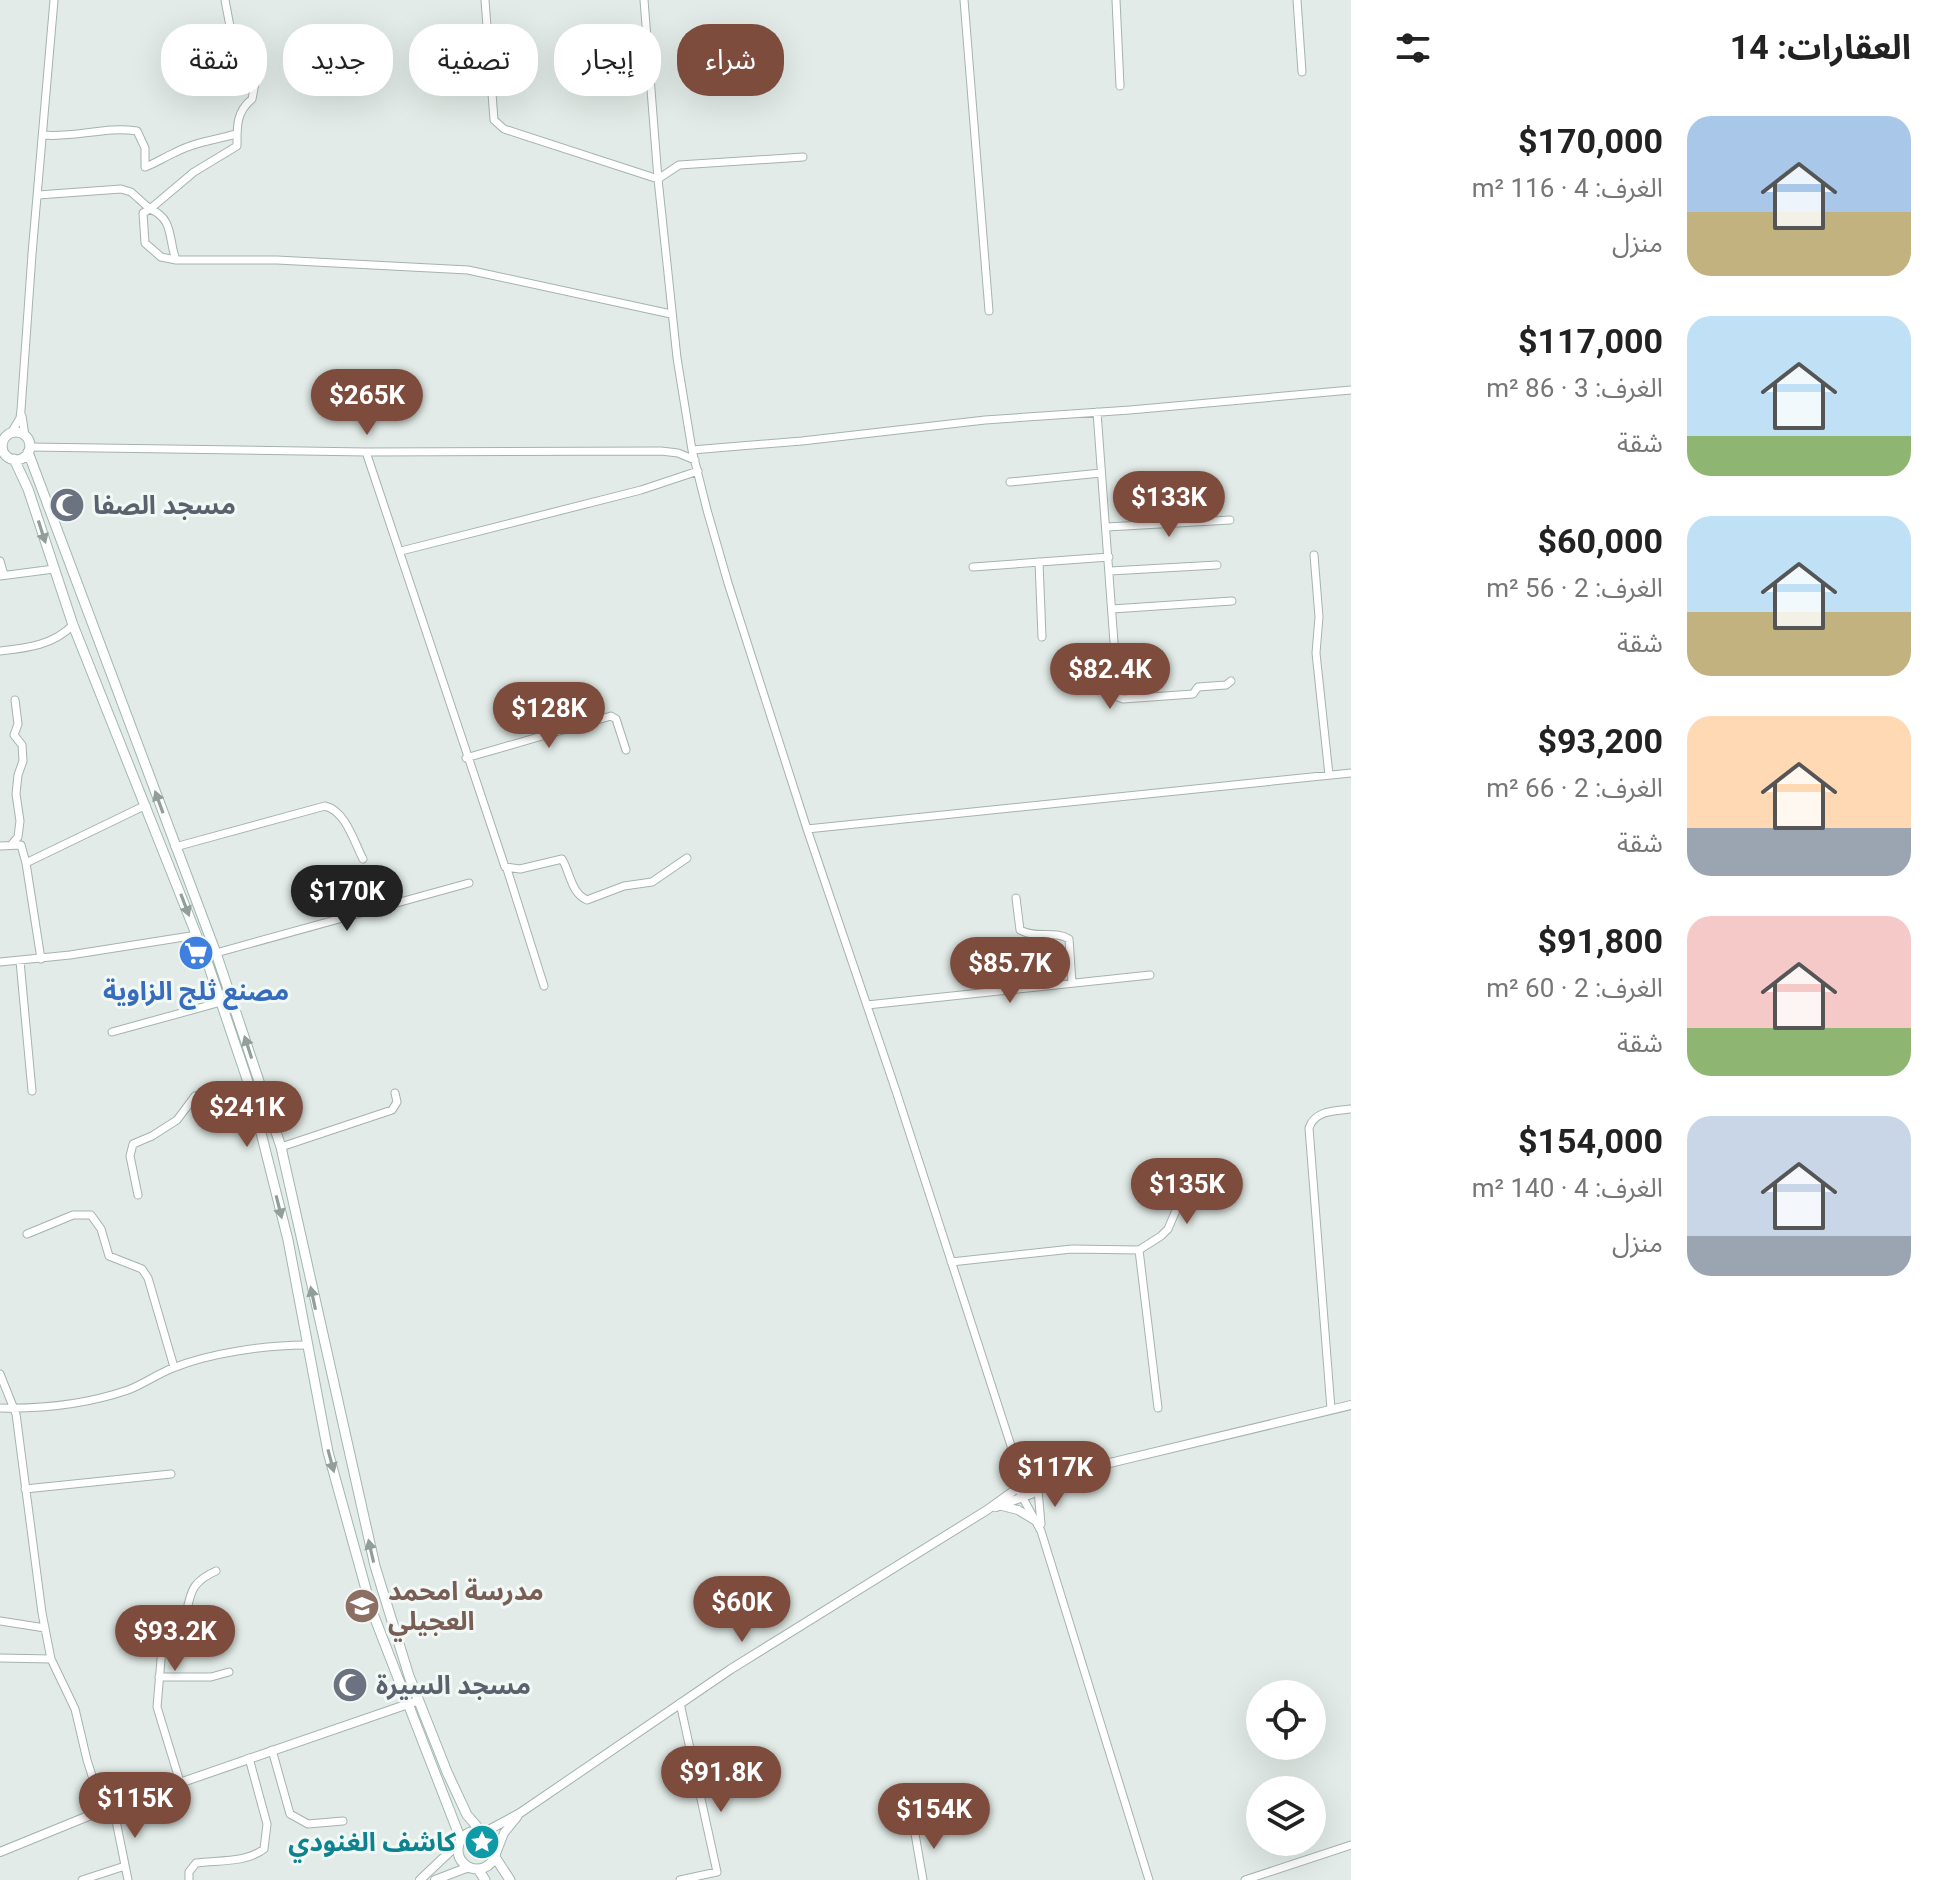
<!DOCTYPE html>
<html lang="ar">
<head>
<meta charset="utf-8">
<style>
	:root { --surface:#fff; --page:#f6f6f6; --text:#222; --muted:#767676; --accent:#7d4c3d }
	body { margin:0; font-family:Roboto,"Noto Sans Arabic",sans-serif; background:var(--page); color:var(--text); direction:rtl; height:100vh; display:flex; flex-direction:column; font-size:30px; white-space:nowrap }
	* { box-sizing:border-box; margin:0 }
	p { font-size:26px; color:var(--muted) }
	.icon { flex:none; width:44px; height:44px; fill:none; stroke:currentColor; stroke-width:2; stroke-linecap:round; stroke-linejoin:round }
	.map { position:relative; flex:1; overflow:hidden; direction:ltr }
	.details { display:flex; flex-direction:column; background:var(--surface); width:600px }
	.details>* { flex:none }
	.hud { position:absolute; left:24px; top:24px; width:760px; height:72px; direction:rtl; display:flex; gap:16px }
	.tools { position:absolute; left:1246px; top:1680px; display:grid; gap:16px }
	.tools a { display:grid; place-items:center; width:80px; height:80px; border-radius:50%; background:var(--surface); box-shadow:0 8px 32px #0002; font-size:40px }
	.price { position:absolute; translate:-50% -68px; padding:0 18px; border-radius:28px; background:var(--accent); color:#fff; font-size:26px; line-height:52px; filter:drop-shadow(0 2px 4px #0008) }
	.price::after { content:''; position:absolute; left:50%; top:48px; width:24px; height:18px; margin-left:-12px; background:inherit; clip-path:polygon(0 0,100% 0,50% 100%) }
	.price.current { background:#222; color:#fff }
	ul { padding:0; list-style:none }
	li { display:flex; align-items:center; gap:24px; height:200px; padding:0 40px }
	li span { display:grid; place-items:center; flex:none; width:224px; height:160px; border-radius:24px; color:#555 }
	li>.icon { margin-inline-start:auto }
	span .icon { width:96px; height:96px; fill:#fffc; stroke-width:1 }
	li b { font-size:34px }
	h2 { display:flex; justify-content:space-between; align-items:center; height:96px; padding:0 40px; font-size:34px }
	.pill { padding:0 28px; border-radius:32px; background:var(--surface); box-shadow:0 8px 32px #0002; font-size:28px; line-height:72px }
	.pill.current { background:var(--accent); color:#fff }
	main { display:flex; flex:1; min-height:0 }
	.map>svg:first-child { display:block }
	.lines { fill:none; stroke-linecap:round; stroke-linejoin:round }
	.minor-casing { stroke:#a5b3ae; stroke-width:9 }
	.tertiary-casing { stroke:#a5b3ae; stroke-width:10 }
	.secondary-casing { stroke:#a1b7af; stroke-width:11 }
	.minor { stroke:#fff; stroke-width:7 }
	.tertiary { stroke:#fff; stroke-width:8 }
	.secondary { stroke:#fff; stroke-width:9 }
	.oneway { fill:#919e9a }
	.labels { text-anchor:middle; stroke-width:6; stroke-linejoin:round; paint-order:stroke }
	.worship-label { font-size:26px; font-weight:bold; fill:#5b616d; stroke:#f2f8f5; text-anchor:start }
	.shop-label { font-size:26px; font-weight:bold; fill:#366cbe; stroke:#f2f8f5 }
	.education-label { font-size:26px; font-weight:bold; fill:#785e54; stroke:#f2f8f5; text-anchor:start }
	.culture-label { font-size:26px; font-weight:bold; fill:#0d838f; stroke:#f2f8f5; text-anchor:end }
</style>
</head>
<body>
<main>
<section class="details">
<h2>العقارات: 14<svg class="icon" aria-label="filters" viewBox="0 0 24 24"><path d="M4 7h16M4 17h16"/><circle cx="9" cy="7" r="2"/><circle cx="15" cy="17" r="2"/></svg></h2>
<ul>
<li><span style="background:linear-gradient(#a9c7e8 60%,#c2b280 0)"><svg class="icon" aria-label="home" viewBox="0 0 24 24"><path d="M3 11l9-7 9 7M6 9v11h12V9"/></svg></span><div><b>$170,000</b><p>الغرف: 4 · 116 m²</p><p>منزل</p></div></li>
<li><span style="background:linear-gradient(#bfe0f5 75%,#8fb573 0)"><svg class="icon" aria-label="home" viewBox="0 0 24 24"><path d="M3 11l9-7 9 7M6 9v11h12V9"/></svg></span><div><b>$117,000</b><p>الغرف: 3 · 86 m²</p><p>شقة</p></div></li>
<li><span style="background:linear-gradient(#bfe0f5 60%,#c2b280 0)"><svg class="icon" aria-label="home" viewBox="0 0 24 24"><path d="M3 11l9-7 9 7M6 9v11h12V9"/></svg></span><div><b>$60,000</b><p>الغرف: 2 · 56 m²</p><p>شقة</p></div></li>
<li><span style="background:linear-gradient(#ffd9b3 70%,#9aa5b1 0)"><svg class="icon" aria-label="home" viewBox="0 0 24 24"><path d="M3 11l9-7 9 7M6 9v11h12V9"/></svg></span><div><b>$93,200</b><p>الغرف: 2 · 66 m²</p><p>شقة</p></div></li>
<li><span style="background:linear-gradient(#f6c9c9 70%,#8fb573 0)"><svg class="icon" aria-label="home" viewBox="0 0 24 24"><path d="M3 11l9-7 9 7M6 9v11h12V9"/></svg></span><div><b>$91,800</b><p>الغرف: 2 · 60 m²</p><p>شقة</p></div></li>
<li><span style="background:linear-gradient(#c9d6e8 75%,#9aa5b1 0)"><svg class="icon" aria-label="home" viewBox="0 0 24 24"><path d="M3 11l9-7 9 7M6 9v11h12V9"/></svg></span><div><b>$154,000</b><p>الغرف: 4 · 140 m²</p><p>منزل</p></div></li>
</ul>
</section>
<div class="map">
<svg width="1351" height="1880" viewBox="0 0 1351 1880">
	<rect width="100%" height="100%" fill="#e2ebe7"/>
	<g class="lines">
		<defs>
			<path id="minor" d="M485 0 494 120 504 129 658 179 679 165 803 157
				M644 0 658 179 677 358 692 450 707 510 728 583 807 829 896 1091 1015 1458 1019 1491 1041 1531 1149 1880
				M964 0 989 311
				M1116 0 1120 86
				M1297 0 1302 72
				M44 135C75 138 106 126 137 131L145 148V167C156 163 163 158 174 153 193 143 216 139 237 134
				M38 195 121 189 131 192 150 209 143 213 145 243 161 257 176 260H277L468 270 671 314
				M176 260C168 238 174 219 150 209L194 172 237 146C237 127 236 112 252 99L259 63 233 42 225 0
				M1097 412 1118 697 1123 699 1193 694 1198 687 1226 685 1231 681
				M22 416 25 436
				M11 433 20 418 21 410 32 254 54 0
				M30 447 366 452 661 451 678 453 695 460
				M692 450 802 441 985 420 1130 410 1351 390
				M366 452 505 867 520 869 562 859C570 872 571 893 587 900L624 886 652 882 687 858
				M1010 482 1101 473
				M1107 527 1230 520
				M401 551 641 490 698 471
				M1314 555 1319 617 1316 653 1329 775
				M0 561 4 575
				M1039 562 1042 637
				M973 567 1109 557
				M1110 571 1217 565
				M0 576 54 569
				M1112 609 1232 601
				M0 651C28 648 53 645 73 625
				M466 758 611 716 616 719 626 750
				M807 829 1351 773
				M12 844 18 837 20 821 16 794 18 775 23 761 22 745 14 735 18 724 15 700
				M0 846 21 845 26 863
				M175 847 325 806C346 811 354 842 363 859
				M507 869 544 986
				M1016 898 1020 930C1036 939 1054 930 1069 939L1072 983
				M216 953 469 883
				M41 959 26 863 146 805
				M20 961 32 1091
				M0 962 70 955 197 935
				M867 1005 1150 975
				M112 1032 221 1002
				M281 1147 392 1110 397 1102 395 1093
				M138 1195 130 1156 133 1144 152 1136 177 1120 195 1096 249 1085
				M27 1234 73 1215H91L101 1229 109 1256 142 1269 148 1278 174 1367
				M1139 1250 1161 1236 1168 1229 1183 1194 1227 1187
				M951 1262 1072 1249 1139 1250 1158 1408
				M0 1374 16 1414 42 1613 51 1659 75 1709 87 1760 103 1810
				M0 1408C43 1409 87 1404 128 1390 144 1384 157 1374 173 1368 210 1353 266 1345 306 1345
				M1331 1409 1309 1128C1315 1110 1335 1111 1351 1109
				M1016 1459 1038 1490 1041 1524
				M25 1489 171 1474
				M0 1621 45 1628
				M0 1658 51 1659
				M159 1677H211L229 1672
				M272 1750 290 1814 308 1824 343 1821
				M180 1782 157 1707 163 1636C168 1632 175 1629 179 1624 196 1604 180 1587 216 1571
				M113 1806 128 1880
				M914 1828 923 1880
				M82 1880 125 1866
				M189 1880V1872L196 1863C219 1860 246 1863 264 1849L267 1824 249 1758
				M680 1880 717 1872 680 1703
				M1245 1880 1351 1845"/>
			<path id="tertiary" d="M1002 1506 1018 1510 1038 1522
				M996 1507 1031 1494 1060 1477
				M485 1832 520 1813 731 1669 987 1510 1030 1479 1064 1474 1351 1405
				M497 1851 504 1833 517 1817
				M0 1852 113 1806 414 1702
				M420 1880 459 1843
				M435 1880 469 1867"/>
			<path id="secondary" d="M2 446a14 14 0 1 1 28 0a14 14 0 1 1-28 0Z
				M28 452 216 953 281 1147 375 1566 409 1676 447 1772 467 1815 481 1831
				M14 459 28 489 73 625 208 964 249 1085 288 1240 328 1452 372 1611 461 1840
				M458 1850a19 19 0 1 1 38 0a19 19 0 1 1-38 0Z
				M495 1857 510 1880
				M478 1869 485 1880"/>
		</defs>
		<use href="#minor" class="minor-casing"/>
		<use href="#tertiary" class="tertiary-casing"/>
		<use href="#secondary" class="secondary-casing"/>
		<use href="#minor" class="minor"/>
		<use href="#tertiary" class="tertiary"/>
		<use href="#secondary" class="secondary"/>
	</g>
	<defs><path id="oneway-solid" d="M-6-.8H1V-3.2L6.5 0L1 3.2V.8H-6Z" transform="scale(2)"/></defs>
	<g class="oneway">
		<use href="#oneway-solid" transform="translate(42 532) rotate(72)"/>
		<use href="#oneway-solid" transform="translate(159 802) rotate(-110)"/>
		<use href="#oneway-solid" transform="translate(185 905) rotate(69)"/>
		<use href="#oneway-solid" transform="translate(248 1047) rotate(-108)"/>
		<use href="#oneway-solid" transform="translate(279 1207) rotate(76)"/>
		<use href="#oneway-solid" transform="translate(313 1298) rotate(-102)"/>
		<use href="#oneway-solid" transform="translate(331 1461) rotate(75)"/>
		<use href="#oneway-solid" transform="translate(371 1551) rotate(-103)"/>
	</g>
	<defs>
		<symbol id="mosque-disc" viewBox="-11 -11 22 22"><circle r="9.5" fill="#6b7280" stroke="#f2f8f5"/><path d="M3.5-4.9A6 6 0 1 0 3.5 4.9A5 5 0 1 1 3.5-4.9Z" fill="#fff"/></symbol>
		<symbol id="supermarket-disc" viewBox="-11 -11 22 22"><circle r="9.5" fill="#3f7fe0" stroke="#f2f8f5"/><path d="M-6-5.5h2.5l.6 2H6L4.5 2H-2.5L-4.4-4H-6ZM-1.5 3.2a1.3 1.3 0 1 0 .1 0ZM3 3.2a1.3 1.3 0 1 0 .1 0Z" fill="#fff"/></symbol>
		<symbol id="school-disc" viewBox="-11 -11 22 22"><circle r="9.5" fill="#8d6e63" stroke="#f2f8f5"/><path d="M0-5L7-2L0 1L-7-2ZM-4 1L0 2.5L4 1V4Q0 6-4 4Z" fill="#fff"/></symbol>
		<symbol id="sight-disc" viewBox="-11 -11 22 22"><circle r="9.5" fill="#0f9aa8" stroke="#f2f8f5"/><path d="M0-6L1.8-2.2L6-1.7L2.9 1.2L3.7 5.4L0 3.3L-3.7 5.4L-2.9 1.2L-6-1.7L-1.8-2.2Z" fill="#fff"/></symbol>
	</defs>
	<g fill-rule="evenodd">
		<use href="#mosque-disc" x="47" y="485" width="40" height="40"/>
		<use href="#supermarket-disc" x="176" y="933" width="40" height="40"/>
		<use href="#school-disc" x="342" y="1586" width="40" height="40"/>
		<use href="#mosque-disc" x="330" y="1665" width="40" height="40"/>
		<use href="#sight-disc" x="462" y="1822" width="40" height="40"/>
	</g>
	<g class="labels">
		<g class="worship-label">
			<text x="93" y="514">مسجد الصفا</text>
			<text x="376" y="1694">مسجد السيرة</text>
		</g>
		<g class="shop-label">
			<text x="196" y="1000">مصنع ثلج الزاوية</text>
		</g>
		<g class="education-label">
			<text x="388" y="1600">مدرسة امحمد<tspan x="388" dy="30">العجيلي</tspan></text>
		</g>
		<g class="culture-label">
			<text x="456" y="1851">كاشف الغنودي</text>
		</g>
	</g>
</svg>
<div class="tools">
<a><svg class="icon" aria-label="locate" viewBox="0 0 24 24"><circle cx="12" cy="12" r="6"/><path d="M12 2v4M12 18v4M2 12h4M18 12h4"/></svg></a>
<a><svg class="icon" aria-label="layers" viewBox="0 0 24 24"><path d="M12 4l9 5-9 5-9-5zM3 14l9 5 9-5"/></svg></a>
</div>
<b class="price" style="left:367px;top:437px">$265K</b>
<b class="price" style="left:1169px;top:539px">$133K</b>
<b class="price" style="left:1110px;top:711px">$82.4K</b>
<b class="price" style="left:549px;top:750px">$128K</b>
<b class="price current" style="left:347px;top:933px">$170K</b>
<b class="price" style="left:1010px;top:1005px">$85.7K</b>
<b class="price" style="left:247px;top:1149px">$241K</b>
<b class="price" style="left:1187px;top:1226px">$135K</b>
<b class="price" style="left:1055px;top:1509px">$117K</b>
<b class="price" style="left:742px;top:1644px">$60K</b>
<b class="price" style="left:175px;top:1673px">$93.2K</b>
<b class="price" style="left:721px;top:1814px">$91.8K</b>
<b class="price" style="left:135px;top:1840px">$115K</b>
<b class="price" style="left:934px;top:1851px">$154K</b>
<div class="hud">
<a class="pill current">شراء</a>
<a class="pill">إيجار</a>
<a class="pill">تصفية</a>
<a class="pill">جديد</a>
<a class="pill">شقة</a>
</div>
</div>
</main>
</body>
</html>
